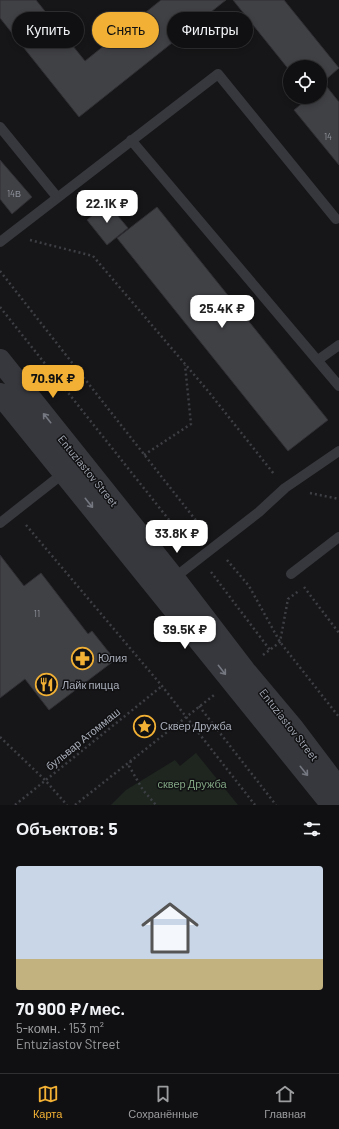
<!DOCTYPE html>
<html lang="ru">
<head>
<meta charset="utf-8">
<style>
	:root { --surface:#101012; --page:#1e1e20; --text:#f1f3f6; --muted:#9c9d9f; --line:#303032; --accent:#f2b134 }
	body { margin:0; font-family:Barlow,sans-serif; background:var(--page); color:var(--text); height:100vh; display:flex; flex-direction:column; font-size:15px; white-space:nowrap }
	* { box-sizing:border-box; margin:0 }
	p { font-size:13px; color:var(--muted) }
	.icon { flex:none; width:22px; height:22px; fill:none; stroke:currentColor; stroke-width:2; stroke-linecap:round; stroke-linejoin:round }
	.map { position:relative; height:805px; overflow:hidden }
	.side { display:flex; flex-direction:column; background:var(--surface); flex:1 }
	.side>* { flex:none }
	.banner { position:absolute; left:12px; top:12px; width:315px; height:36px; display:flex; gap:8px }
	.tools { position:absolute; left:283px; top:60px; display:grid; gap:8px }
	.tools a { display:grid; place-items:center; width:44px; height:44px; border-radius:50%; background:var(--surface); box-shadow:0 2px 6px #0003,0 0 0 1px var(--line); font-size:20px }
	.price { position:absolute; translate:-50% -34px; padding:0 9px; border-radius:8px; background:#fff; color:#222; font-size:13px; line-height:26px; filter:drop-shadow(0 1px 2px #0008) }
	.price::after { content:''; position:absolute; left:50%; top:24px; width:12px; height:9px; margin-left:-6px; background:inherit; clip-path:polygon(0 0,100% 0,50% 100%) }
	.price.current { background:var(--accent); color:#111 }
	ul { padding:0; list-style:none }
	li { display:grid; align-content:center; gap:8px; height:212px; padding:0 16px }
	li span { display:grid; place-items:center; height:124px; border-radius:4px; color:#555 }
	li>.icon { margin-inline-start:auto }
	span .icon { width:72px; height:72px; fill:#fffc; stroke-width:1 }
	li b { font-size:17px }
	h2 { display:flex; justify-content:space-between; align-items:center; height:48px; padding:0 16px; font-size:17px }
	.chip { padding:0 14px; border-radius:18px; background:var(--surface); box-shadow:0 2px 6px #0003,0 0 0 1px var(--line); font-size:14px; line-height:36px }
	.chip.current { background:var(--accent); color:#111 }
	.menu { display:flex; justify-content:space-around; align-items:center; height:56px; border-top:1px solid var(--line); background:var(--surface); font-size:11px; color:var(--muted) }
	.menu a { display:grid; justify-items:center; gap:2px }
	.menu .current { color:var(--accent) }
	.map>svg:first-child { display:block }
	.green { fill:#1e261f }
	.building { fill:#404145; stroke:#303034 }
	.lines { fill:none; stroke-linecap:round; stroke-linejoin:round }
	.path { stroke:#3d3f44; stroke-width:2.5; stroke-dasharray:2 3; stroke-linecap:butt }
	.service { stroke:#37383d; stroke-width:10 }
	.tertiary { stroke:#37383d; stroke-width:22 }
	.oneway { stroke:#757881 }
	.labels { text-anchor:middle; stroke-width:3; stroke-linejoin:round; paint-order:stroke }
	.number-label { font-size:9px; fill:#8e929b }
	.street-label { font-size:11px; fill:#a8adb8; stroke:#111113 }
	.poi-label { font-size:11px; fill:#a8adb8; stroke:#111113; text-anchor:start }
	.park-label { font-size:11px; fill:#7fa381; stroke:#111113 }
</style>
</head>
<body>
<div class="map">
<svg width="339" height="805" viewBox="0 0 339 805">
	<rect width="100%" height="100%" fill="#161618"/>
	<path class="green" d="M196 753 238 805H111L126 790 175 760 180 766Z"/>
	<path class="building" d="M0 0H36L85 61 161 0H226L79 117 0 18Z
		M233 0H284L339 68 323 82 339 102V165L294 110 310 97H320V67H290V71Z
		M0 160 32 197 12 214 0 199Z
		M107 203 128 228 107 245 87 220Z
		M157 207 328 420 288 451 117 238Z
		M0 555 24 586 41 573 88 634 92 631 115 660 49 710 25 679 0 698Z"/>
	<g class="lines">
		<path class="path" d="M30 240 93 256 208 391 274 474
			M0 271 205 532
			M0 307 189 545
			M144 455 191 424 185 365
			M310 493 339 499
			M26 525 162 686 255 805
			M227 560 249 586 280 642 339 717
			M211 572 270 650
			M304 587 339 633
			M263 655 280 642 288 599 300 590
			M199 706 276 805
			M0 737 45 780 67 805
			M131 761 129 766 143 790 156 805
			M15 805 162 686
			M75 805 214 695"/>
		<path class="service" d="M0 127 57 197
			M131 140 339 386
			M0 242 218 74 336 219
			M318 360 339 345
			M0 523 65 472
			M291 574 339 537
			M174 578 259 512 285 488 339 451"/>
		<path class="tertiary" d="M0 360 174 578 245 671 293 728 339 789
			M0 394 332 805"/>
	</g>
	<defs><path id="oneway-shaft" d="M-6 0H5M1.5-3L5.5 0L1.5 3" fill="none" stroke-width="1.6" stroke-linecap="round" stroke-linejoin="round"/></defs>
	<g class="oneway">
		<use href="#oneway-shaft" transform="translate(47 418) rotate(-129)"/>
		<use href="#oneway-shaft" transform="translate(89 503) rotate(51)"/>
		<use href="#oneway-shaft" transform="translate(222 670) rotate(52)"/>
		<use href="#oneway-shaft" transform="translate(304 771) rotate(51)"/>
	</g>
	<defs>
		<symbol id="pharmacy-ring" viewBox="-11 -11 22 22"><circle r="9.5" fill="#111113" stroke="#f2b134" stroke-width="1.5"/><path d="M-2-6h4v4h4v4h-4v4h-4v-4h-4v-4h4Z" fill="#f2b134"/></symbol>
		<symbol id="restaurant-ring" viewBox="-11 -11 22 22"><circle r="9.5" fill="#111113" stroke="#f2b134" stroke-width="1.5"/><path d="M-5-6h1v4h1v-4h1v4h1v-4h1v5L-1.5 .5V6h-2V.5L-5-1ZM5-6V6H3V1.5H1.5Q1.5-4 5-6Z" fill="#f2b134"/></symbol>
		<symbol id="sight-ring" viewBox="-11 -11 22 22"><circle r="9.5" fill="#111113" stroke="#f2b134" stroke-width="1.5"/><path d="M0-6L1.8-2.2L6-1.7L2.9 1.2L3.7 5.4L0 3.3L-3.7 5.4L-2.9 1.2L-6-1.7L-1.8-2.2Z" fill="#f2b134"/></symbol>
	</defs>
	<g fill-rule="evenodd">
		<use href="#pharmacy-ring" x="70" y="646" width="25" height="25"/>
		<use href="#restaurant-ring" x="34" y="672" width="25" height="25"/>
		<use href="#sight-ring" x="132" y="714" width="25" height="25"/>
	</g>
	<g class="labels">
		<g class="number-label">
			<text x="328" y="140">14</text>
			<text x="14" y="197">14В</text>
			<text x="37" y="617">11</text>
		</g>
		<g class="street-label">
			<text transform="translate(88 471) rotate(51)" y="4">Entuziastov Street</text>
			<text transform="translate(289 725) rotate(52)" y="4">Entuziastov Street</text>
			<text transform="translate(83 739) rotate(-39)" y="4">бульвар Атоммаш</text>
		</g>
		<g class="poi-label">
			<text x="98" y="662">Юлия</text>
			<text x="62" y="689">Лайк пицца</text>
			<text x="160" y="730">Сквер Дружба</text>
		</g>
		<g class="park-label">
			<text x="192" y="788">сквер Дружба</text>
		</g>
	</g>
</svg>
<div class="tools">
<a><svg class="icon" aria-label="locate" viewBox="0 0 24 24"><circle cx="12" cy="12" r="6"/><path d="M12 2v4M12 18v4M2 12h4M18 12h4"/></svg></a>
</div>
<b class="price" style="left:107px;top:224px">22.1K ₽</b>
<b class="price" style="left:222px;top:329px">25.4K ₽</b>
<b class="price current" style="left:53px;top:399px">70.9K ₽</b>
<b class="price" style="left:177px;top:554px">33.8K ₽</b>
<b class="price" style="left:185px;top:650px">39.5K ₽</b>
<div class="banner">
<a class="chip">Купить</a>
<a class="chip current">Снять</a>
<a class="chip">Фильтры</a>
</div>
</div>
<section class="side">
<h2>Объектов: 5<svg class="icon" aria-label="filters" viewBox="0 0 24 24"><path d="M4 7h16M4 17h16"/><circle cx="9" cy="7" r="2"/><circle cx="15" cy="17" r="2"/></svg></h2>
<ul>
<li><span style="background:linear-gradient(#c9d6e8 75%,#c2b280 0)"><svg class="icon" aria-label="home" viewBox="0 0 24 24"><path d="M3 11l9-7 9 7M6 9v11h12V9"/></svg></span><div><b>70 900 ₽/мес.</b><p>5-комн. · 153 m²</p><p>Entuziastov Street</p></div></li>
</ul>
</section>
<nav class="menu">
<a class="current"><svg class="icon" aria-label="map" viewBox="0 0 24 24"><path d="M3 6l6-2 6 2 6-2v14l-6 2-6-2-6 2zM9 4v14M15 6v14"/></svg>Карта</a>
<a><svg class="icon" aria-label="saved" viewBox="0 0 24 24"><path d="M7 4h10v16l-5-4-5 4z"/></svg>Сохранённые</a>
<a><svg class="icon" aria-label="home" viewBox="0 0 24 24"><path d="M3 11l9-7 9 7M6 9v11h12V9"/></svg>Главная</a>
</nav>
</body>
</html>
